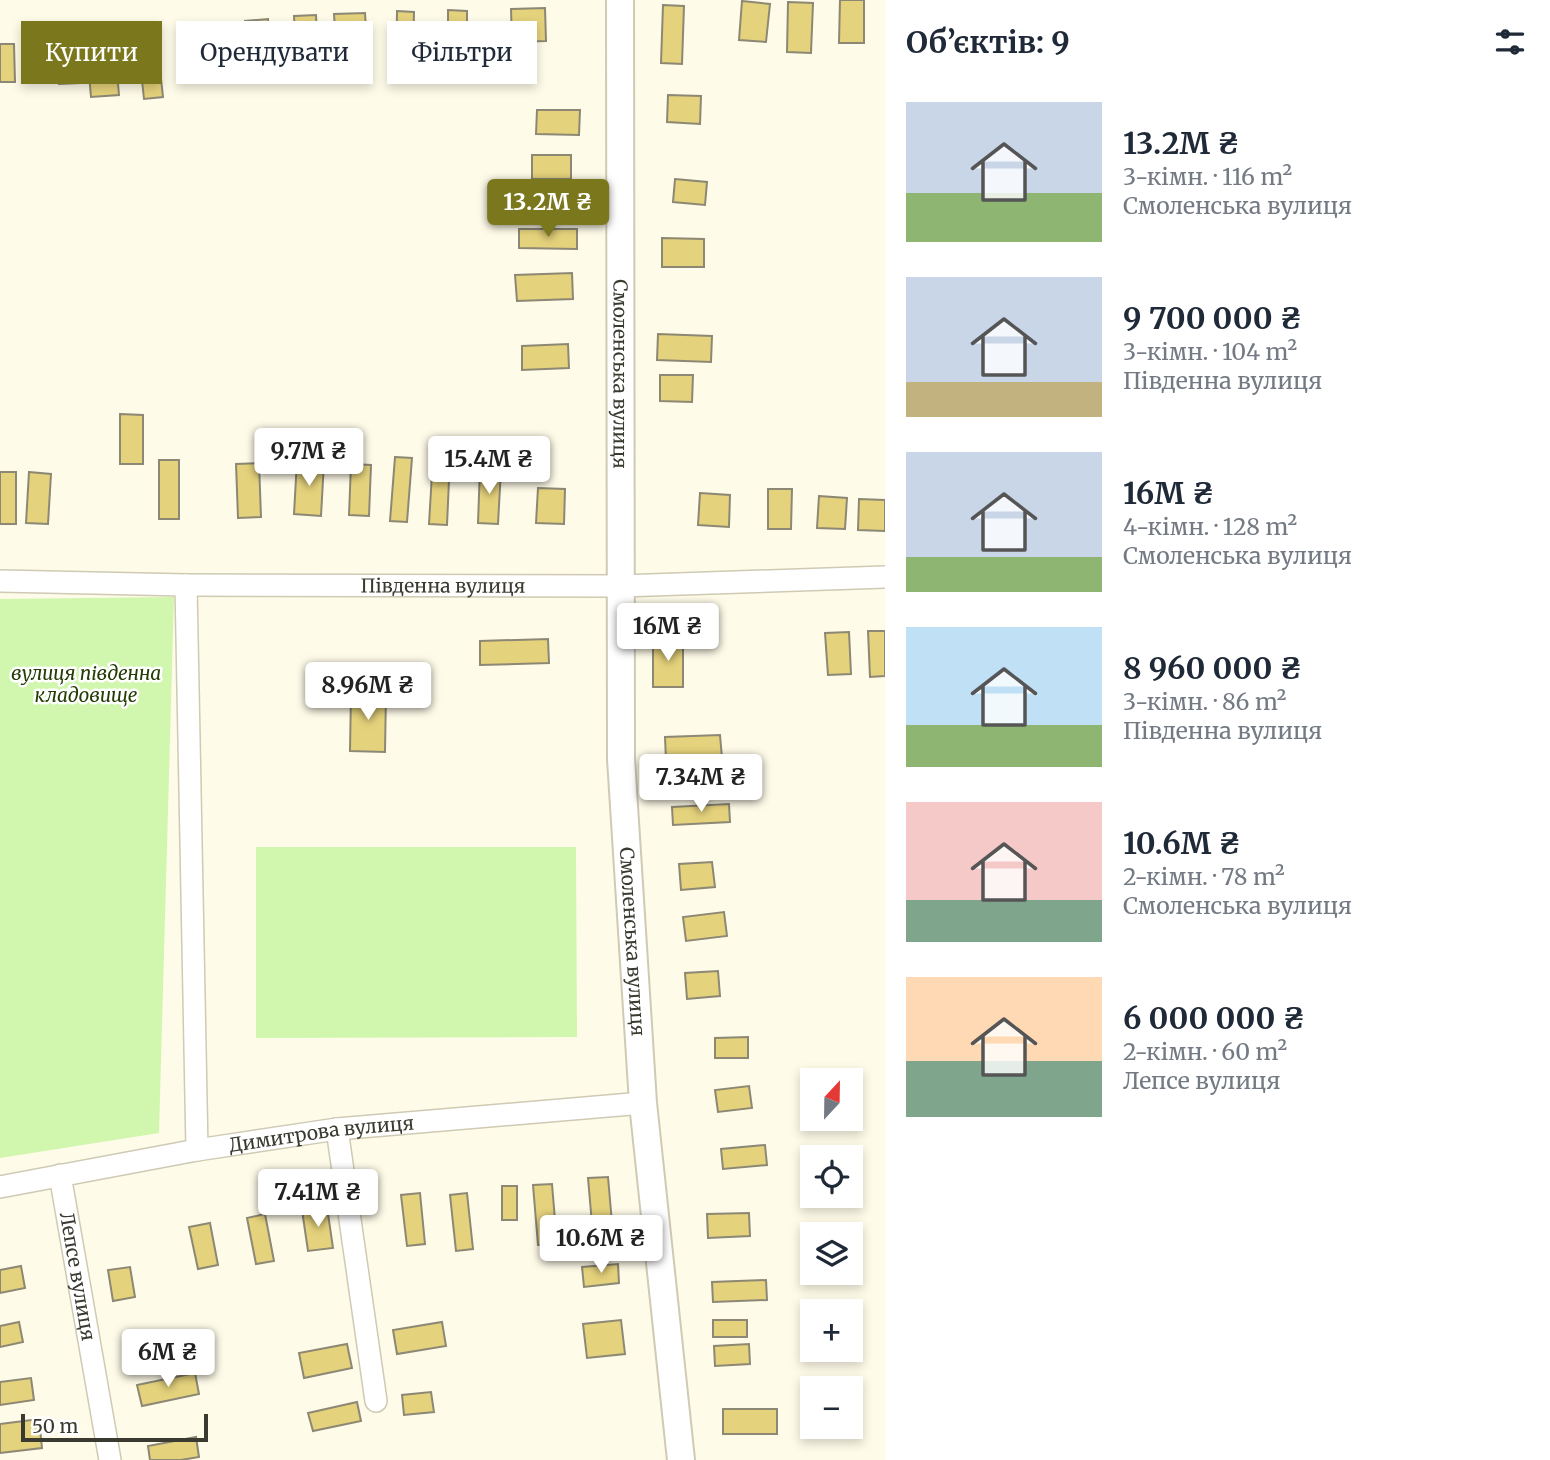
<!DOCTYPE html>
<html lang="uk">
<head>
<meta charset="utf-8">
<style>
	:root { --surface:#fff; --page:#f6f6f7; --text:#1f2937; --muted:#747a83; --accent:#7a771c }
	body { margin:0; font-family:Merriweather,serif; background:var(--page); color:var(--text); height:100vh; display:flex; flex-direction:column; font-size:26px; white-space:nowrap }
	* { box-sizing:border-box; margin:0 }
	p { font-size:23px; color:var(--muted) }
	.icon { flex:none; width:38px; height:38px; fill:none; stroke:currentColor; stroke-width:2; stroke-linecap:round; stroke-linejoin:round }
	.map { position:relative; flex:1; overflow:hidden }
	.side { display:flex; flex-direction:column; background:var(--surface); width:665px }
	.side>* { flex:none }
	.hud { position:absolute; left:21px; top:21px; width:665px; height:63px; display:flex; gap:14px }
	.needle { width:46px; rotate:22deg }
	.buttons { position:absolute; left:800px; top:1068px; display:grid; gap:14px }
	.buttons a { display:grid; place-items:center; width:63px; height:63px; border-radius:0px; background:var(--surface); box-shadow:0 4px 10px #0003; font-size:35px }
	.scale { position:absolute; left:21px; bottom:18px; width:187px; box-sizing:border-box; padding-left:7px; border:4px solid #3b3a31; border-top:0; font-size:19px; line-height:24px; white-space:nowrap; color:#3b3a31; -webkit-text-stroke:5px #fff; paint-order:stroke }
	.price { position:absolute; translate:-50% -60px; padding:0 16px; border-radius:7px; background:#fff; color:#222; font-size:23px; line-height:46px; filter:drop-shadow(0 2px 4px #0008) }
	.price::after { content:''; position:absolute; left:50%; top:42px; width:21px; height:16px; margin-left:-10px; background:inherit; clip-path:polygon(0 0,100% 0,50% 100%) }
	.price.selected { background:var(--accent); color:#fff }
	ul { padding:0; list-style:none }
	li { display:flex; align-items:center; gap:21px; height:175px; padding:0 21px }
	li span { display:grid; place-items:center; flex:none; width:196px; height:140px; border-radius:0px; color:#555 }
	li>.icon { margin-inline-start:auto }
	span .icon { width:84px; height:84px; fill:#fffc; stroke-width:1 }
	li b { font-size:30px }
	h2 { display:flex; justify-content:space-between; align-items:center; height:84px; padding:0 21px; font-size:30px }
	.pill { padding:0 24px; border-radius:0px; background:var(--surface); box-shadow:0 4px 10px #0003; font-size:24px; line-height:63px }
	.pill.selected { background:var(--accent); color:#fff }
	main { display:flex; flex:1; min-height:0 }
	.map>svg:first-child { display:block }
	.green { fill:#d1f7ae }
	.building { fill:#e5d27c; stroke:#8c8874; stroke-width:2 }
	.lines { fill:none; stroke-linecap:round; stroke-linejoin:round }
	.minor-casing { stroke:#cecab4; stroke-width:24 }
	.tertiary-casing { stroke:#cecab4; stroke-width:30 }
	.minor { stroke:#fff; stroke-width:21 }
	.tertiary { stroke:#fff; stroke-width:26 }
	.labels { text-anchor:middle; stroke-width:5; stroke-linejoin:round; paint-order:stroke }
	.street-label { font-size:19px; fill:#3b3a31; stroke:#fff }
	.park-label { font-size:19px; font-style:italic; fill:#253d05; stroke:#fff }
</style>
</head>
<body>
<main>
<div class="map">
<svg width="885" height="1460" viewBox="0 0 885 1460">
	<rect width="100%" height="100%" fill="#fffbe9"/>
	<path class="green" d="M174 597 159 1133 0 1158V599Z
		M256 847H576L577 1037 256 1038Z"/>
	<path class="building" d="M840 0H864V43H839Z
		M742 1 770 4 766 42 739 40Z
		M788 2 813 3 811 53 787 52Z
		M663 5 684 6 682 64 661 63Z
		M545 8 546 41 512 42 511 9Z
		M448 10 467 11V65H448Z
		M397 11 414 12 413 72H396Z
		M365 13 369 76 338 77 334 14Z
		M316 15 318 54 296 55 294 16Z
		M268 19 271 63 249 65 245 21Z
		M156 33 163 97 144 99 137 35Z
		M114 38 119 95 91 97 86 40Z
		M78 40 80 83 59 84 57 41Z
		M0 44H14L15 82H0Z
		M668 95 701 96 700 124 667 122Z
		M537 110H580L579 135 536 134Z
		M532 155H571V179H532Z
		M675 179 707 182 705 205 673 202Z
		M519 229H577V249L519 248Z
		M662 238 704 239V267H662Z
		M572 273 573 299 517 301 515 275Z
		M658 334 712 336 711 362 657 360Z
		M568 344 569 368 522 370V346Z
		M660 375H693L692 402 660 401Z
		M120 414 143 415V464H120Z
		M395 457 412 458 407 522 390 521Z
		M433 457 450 458 447 525 429 524Z
		M159 460H179V519H159Z
		M297 460 324 462 321 516 294 514Z
		M259 463 261 517 238 518 236 464Z
		M351 464 371 465 369 516 349 515Z
		M480 468 501 469 498 524 478 523Z
		M0 472H16V524H0Z
		M29 472 51 474 48 524 26 523Z
		M538 488 565 489 564 524 536 523Z
		M768 489H792L791 529H768Z
		M700 493 730 495 729 527 698 525Z
		M819 496 847 498 845 529 817 528Z
		M859 499 885 500V531L858 530Z
		M868 631H885V676L870 677Z
		M849 632 851 674 828 675 825 633Z
		M548 639 549 663 480 665V641Z
		M653 639H683V687H653Z
		M351 693H386L385 752 350 751Z
		M720 735 722 758 666 761 665 737Z
		M729 804 730 822 673 825 672 807Z
		M712 862 715 887 681 890 679 864Z
		M724 912 727 936 686 941 683 917Z
		M718 971 720 996 687 999 685 973Z
		M748 1037V1058H715V1038Z
		M749 1086 752 1108 718 1112 715 1090Z
		M765 1145 767 1165 723 1169 721 1149Z
		M608 1177 612 1223 592 1224 588 1178Z
		M552 1184 557 1244 538 1245 533 1185Z
		M502 1186H517V1220H502Z
		M420 1193 425 1244 407 1246 401 1195Z
		M467 1193 473 1249 456 1251 450 1195Z
		M327 1207 333 1248 308 1251 302 1210Z
		M749 1213 750 1236 708 1238 707 1214Z
		M265 1214 274 1261 256 1264 247 1218Z
		M210 1223 218 1265 198 1269 189 1227Z
		M618 1264 619 1283 584 1287 582 1267Z
		M21 1266 25 1288 0 1293V1270Z
		M130 1267 135 1297 113 1301 108 1270Z
		M766 1280 767 1300 713 1302 712 1282Z
		M621 1320 625 1354 587 1358 583 1324Z
		M713 1320H747V1337H713Z
		M19 1322 23 1342 0 1347V1326Z
		M442 1322 446 1346 397 1354 393 1330Z
		M347 1344 352 1368 304 1378 299 1353Z
		M749 1344 750 1364 715 1366 714 1346Z
		M195 1373 199 1394 142 1406 137 1385Z
		M31 1378 34 1400 0 1405V1382Z
		M431 1392 434 1412 404 1415 402 1395Z
		M357 1402 361 1421 313 1431 308 1413Z
		M723 1409H777V1434H723Z
		M39 1419 42 1448 0 1453V1424Z
		M196 1437 199 1457 181 1460H150L148 1446Z"/>
	<g class="lines">
		<defs>
			<g id="minor">
				<path id="s1" d="M0 581 186 585 621 586 885 577"/>
				<path d="M186 585 197 1150"/>
				<path d="M337 1129 376 1401"/>
				<path id="s2" d="M60 1175 110 1460"/>
				<path id="s3" d="M0 1187 197 1150 337 1129 643 1103"/>
			</g>
			<g id="tertiary">
				<path id="s4" d="M620 0 621 759 643 1103 681 1460"/>
			</g>
		</defs>
		<use href="#minor" class="minor-casing"/>
		<use href="#tertiary" class="tertiary-casing"/>
		<use href="#minor" class="minor"/>
		<use href="#tertiary" class="tertiary"/>
	</g>
	<g class="labels">
		<g class="street-label">
			<text dy="7" stroke="none"><textPath href="#s4" startOffset="374">Смоленська вулиця</textPath></text>
			<text dy="7" stroke="none"><textPath href="#s1" startOffset="443">Південна вулиця</textPath></text>
			<text dy="7" stroke="none"><textPath href="#s4" startOffset="942">Смоленська вулиця</textPath></text>
			<text dy="7" stroke="none"><textPath href="#s3" startOffset="326">Димитрова вулиця</textPath></text>
			<text dy="7" stroke="none"><textPath href="#s2" startOffset="103">Лепсе вулиця</textPath></text>
		</g>
		<g class="park-label">
			<text x="86" y="680">вулиця південна<tspan x="86" dy="22">кладовище</tspan></text>
		</g>
	</g>
</svg>
<div class="buttons">
<a><svg class="needle" viewBox="-14 -14 28 28"><path d="M0-13l5 13h-10z" fill="#e53935"/><path d="M0 13l5-13h-10z" fill="#747a83"/></svg></a>
<a><svg class="icon" aria-label="locate" viewBox="0 0 24 24"><circle cx="12" cy="12" r="6"/><path d="M12 2v4M12 18v4M2 12h4M18 12h4"/></svg></a>
<a><svg class="icon" aria-label="layers" viewBox="0 0 24 24"><path d="M12 4l9 5-9 5-9-5zM3 14l9 5 9-5"/></svg></a>
<a>+</a>
<a>−</a>
</div>
<div class="scale">50 m</div>
<b class="price selected" style="left:548px;top:239px">13.2M ₴</b>
<b class="price" style="left:309px;top:488px">9.7M ₴</b>
<b class="price" style="left:489px;top:496px">15.4M ₴</b>
<b class="price" style="left:668px;top:663px">16M ₴</b>
<b class="price" style="left:368px;top:722px">8.96M ₴</b>
<b class="price" style="left:701px;top:814px">7.34M ₴</b>
<b class="price" style="left:318px;top:1229px">7.41M ₴</b>
<b class="price" style="left:601px;top:1275px">10.6M ₴</b>
<b class="price" style="left:168px;top:1389px">6M ₴</b>
<div class="hud">
<a class="pill selected">Купити</a>
<a class="pill">Орендувати</a>
<a class="pill">Фільтри</a>
</div>
</div>
<section class="side">
<h2>Об’єктів: 9<svg class="icon" aria-label="filters" viewBox="0 0 24 24"><path d="M4 7h16M4 17h16"/><circle cx="9" cy="7" r="2"/><circle cx="15" cy="17" r="2"/></svg></h2>
<ul>
<li><span style="background:linear-gradient(#c9d6e8 65%,#8fb573 0)"><svg class="icon" aria-label="home" viewBox="0 0 24 24"><path d="M3 11l9-7 9 7M6 9v11h12V9"/></svg></span><div><b>13.2M ₴</b><p>3-кімн. · 116 m²</p><p>Смоленська вулиця</p></div></li>
<li><span style="background:linear-gradient(#c9d6e8 75%,#c2b280 0)"><svg class="icon" aria-label="home" viewBox="0 0 24 24"><path d="M3 11l9-7 9 7M6 9v11h12V9"/></svg></span><div><b>9 700 000 ₴</b><p>3-кімн. · 104 m²</p><p>Південна вулиця</p></div></li>
<li><span style="background:linear-gradient(#c9d6e8 75%,#8fb573 0)"><svg class="icon" aria-label="home" viewBox="0 0 24 24"><path d="M3 11l9-7 9 7M6 9v11h12V9"/></svg></span><div><b>16M ₴</b><p>4-кімн. · 128 m²</p><p>Смоленська вулиця</p></div></li>
<li><span style="background:linear-gradient(#bfe0f5 70%,#8fb573 0)"><svg class="icon" aria-label="home" viewBox="0 0 24 24"><path d="M3 11l9-7 9 7M6 9v11h12V9"/></svg></span><div><b>8 960 000 ₴</b><p>3-кімн. · 86 m²</p><p>Південна вулиця</p></div></li>
<li><span style="background:linear-gradient(#f6c9c9 70%,#7fa58c 0)"><svg class="icon" aria-label="home" viewBox="0 0 24 24"><path d="M3 11l9-7 9 7M6 9v11h12V9"/></svg></span><div><b>10.6M ₴</b><p>2-кімн. · 78 m²</p><p>Смоленська вулиця</p></div></li>
<li><span style="background:linear-gradient(#ffd9b3 60%,#7fa58c 0)"><svg class="icon" aria-label="home" viewBox="0 0 24 24"><path d="M3 11l9-7 9 7M6 9v11h12V9"/></svg></span><div><b>6 000 000 ₴</b><p>2-кімн. · 60 m²</p><p>Лепсе вулиця</p></div></li>
</ul>
</section>
</main>
</body>
</html>
